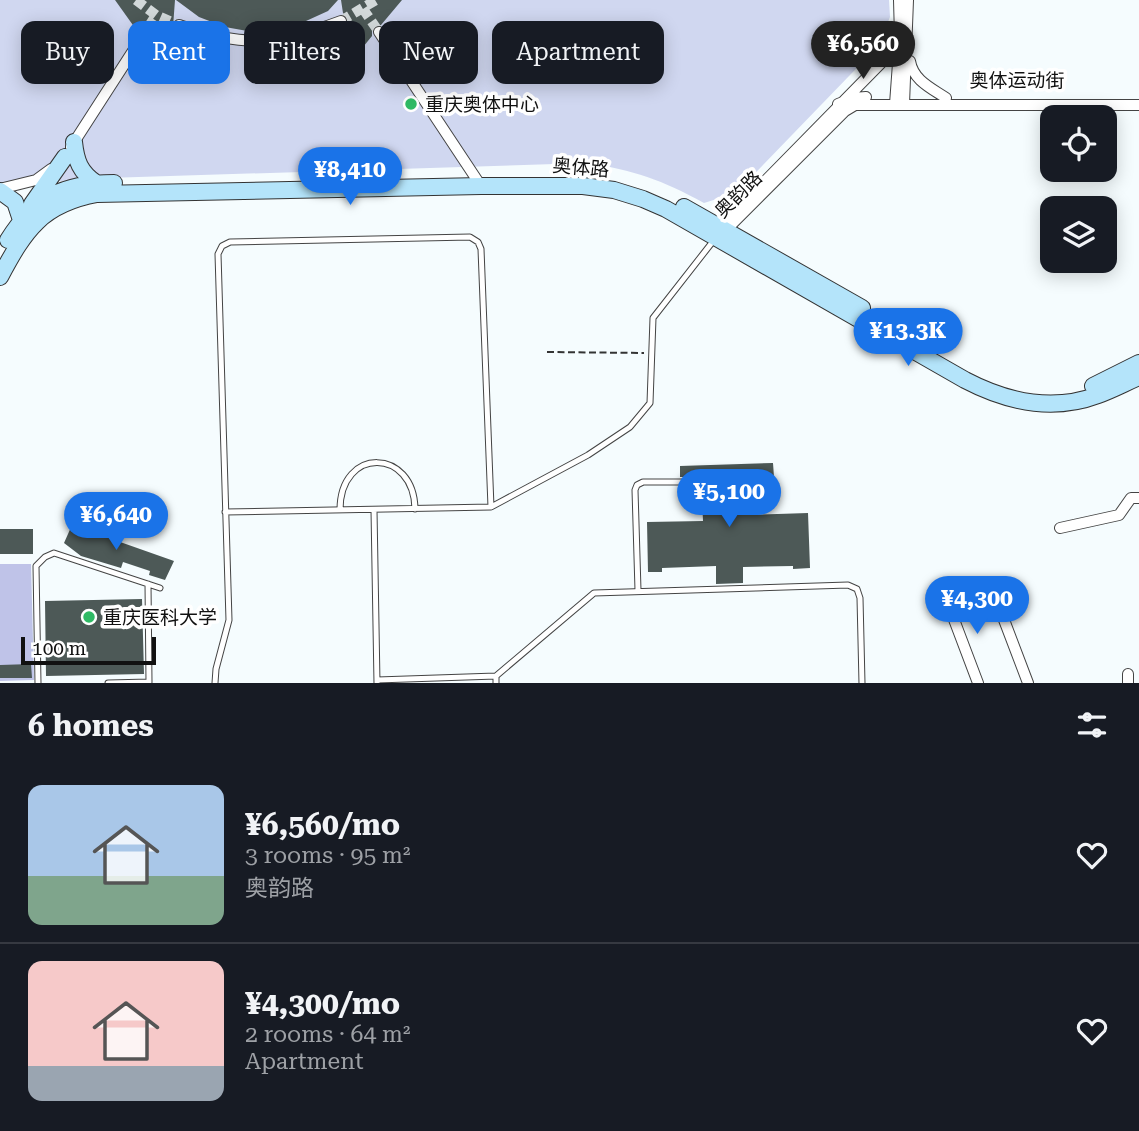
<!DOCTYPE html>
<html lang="en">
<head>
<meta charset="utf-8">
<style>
	:root { --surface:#171b24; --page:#20242c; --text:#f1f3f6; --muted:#9ea1a6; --line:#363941; --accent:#1a73e8 }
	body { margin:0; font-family:"Roboto Serif","Noto Sans SC",serif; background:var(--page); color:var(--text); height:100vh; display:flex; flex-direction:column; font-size:26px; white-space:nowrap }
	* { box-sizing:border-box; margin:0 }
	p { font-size:23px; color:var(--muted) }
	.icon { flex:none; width:38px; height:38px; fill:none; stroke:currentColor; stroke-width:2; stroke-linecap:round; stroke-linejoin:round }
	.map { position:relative; height:683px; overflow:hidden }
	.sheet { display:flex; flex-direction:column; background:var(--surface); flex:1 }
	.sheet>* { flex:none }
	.hud { position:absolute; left:21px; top:21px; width:700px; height:63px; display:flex; gap:14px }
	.tools { position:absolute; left:1040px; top:105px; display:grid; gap:14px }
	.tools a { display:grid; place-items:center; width:77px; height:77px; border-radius:14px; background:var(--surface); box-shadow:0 4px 18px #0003; font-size:35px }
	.scale { position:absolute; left:21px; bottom:18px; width:135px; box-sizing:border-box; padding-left:7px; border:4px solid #111; border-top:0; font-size:19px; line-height:24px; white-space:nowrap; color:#111; -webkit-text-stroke:5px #fff; paint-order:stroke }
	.price { position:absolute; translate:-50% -60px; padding:0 16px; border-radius:24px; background:var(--accent); color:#fff; font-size:23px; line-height:46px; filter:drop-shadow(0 2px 4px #0008) }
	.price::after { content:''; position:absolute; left:50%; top:42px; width:21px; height:16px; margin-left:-10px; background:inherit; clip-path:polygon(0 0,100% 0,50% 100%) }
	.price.selected { background:#222; color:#fff }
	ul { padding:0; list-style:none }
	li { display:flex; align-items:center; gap:21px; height:175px; padding:0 28px }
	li+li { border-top:2px solid var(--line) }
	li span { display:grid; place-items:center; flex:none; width:196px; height:140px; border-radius:14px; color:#555 }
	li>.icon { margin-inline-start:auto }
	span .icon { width:84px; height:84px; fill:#fffc; stroke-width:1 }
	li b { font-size:30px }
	h2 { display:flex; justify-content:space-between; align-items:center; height:84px; padding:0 28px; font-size:30px }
	.pill { padding:0 24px; border-radius:14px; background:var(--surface); box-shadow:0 4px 18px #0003; font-size:24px; line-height:63px }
	.pill.selected { background:var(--accent); color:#fff }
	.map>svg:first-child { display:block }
	.green { fill:#bfc3e8 }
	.pitch { fill:#d0d7f0 }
	.building { fill:#4d5957 }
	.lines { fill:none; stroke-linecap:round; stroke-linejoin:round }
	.street-tunnel { stroke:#d3d9da; stroke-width:10; stroke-dasharray:10 5; stroke-linecap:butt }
	.lane-casing { stroke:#444; stroke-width:7 }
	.street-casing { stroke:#444; stroke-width:12 }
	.secondary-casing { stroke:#333; stroke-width:18 }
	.path { stroke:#333; stroke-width:2; stroke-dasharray:7 3.5; stroke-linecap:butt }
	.lane { stroke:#fff; stroke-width:5 }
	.street { stroke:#fff; stroke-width:10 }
	.secondary { stroke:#b4e4fa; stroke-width:16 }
	.poi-dot { fill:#2fba65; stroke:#fff; stroke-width:2.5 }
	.labels { text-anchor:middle; stroke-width:7; stroke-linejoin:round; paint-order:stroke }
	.street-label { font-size:19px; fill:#111; stroke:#fff }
	.poi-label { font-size:19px; fill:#111; stroke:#fff; text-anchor:start }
</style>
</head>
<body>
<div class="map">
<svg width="1139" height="683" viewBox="0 0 1139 683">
	<rect width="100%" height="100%" fill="#f5fcfe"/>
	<path class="green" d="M0 564H31L34 680 0 681Z"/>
	<path class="pitch" d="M0 0H889L890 17 879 45 736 193 704 203C662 180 634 170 586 163L107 178 0 185Z"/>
	<path class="building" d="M115 0H175L170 67 147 42V36L135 28Z
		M176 0H338L328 11 306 21 281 29 253 32 225 27 199 17Z
		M341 0H402L381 25 372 28V36L350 63 345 28 349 19 343 13Z
		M773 463 774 477 749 478 750 515 808 513 810 568 793 569V566L743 567V583L716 584V566L662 568V572H648L647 522 703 521 701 477H680V466Z
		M72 525 174 561 165 580 149 575 150 571 123 562 121 568 81 556 64 543Z
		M0 529H33V554H0Z
		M142 599 144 674 46 676 45 601Z
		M31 664 32 678H0V665Z"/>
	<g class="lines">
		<path class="street-tunnel" d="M136 0 156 15 179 25
			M363 9 379 32
			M341 21 376 0
			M140 40 156 15"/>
		<defs>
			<path id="lane" d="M340 510C340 446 414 448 415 509
				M374 510 377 683
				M225 512 491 507 588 455 630 427 650 403 653 318 714 240
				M638 590 635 490 637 485 643 482H697
				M496 676 594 593 848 585 857 589 860 598 862 683
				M377 680 496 676V683
				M38 683 36 566 45 557 54 553 160 588
				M108 683 149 682 148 584
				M215 683 216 669 229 620 218 254 222 246 230 242 470 237 478 242 481 249 491 507"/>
			<path id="street" d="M179 25C244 48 277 45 341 21
				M379 32 481 186
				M910 61C913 80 931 88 946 98
				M838 104 853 98 866 97
				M895 104 900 36 899 0
				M904 104 908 0
				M71 147 140 40
				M0 189 36 180 51 169
				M719 231 720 227 887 57 900 36
				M722 234 845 111 855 105H1139
				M1060 528 1119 515 1131 498H1139
				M990 583 1028 683
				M947 601 978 683
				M1128 674V683"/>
			<path id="secondary" d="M74 142C76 161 80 172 96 183
				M0 191 15 202 21 220
				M32 204 65 157
				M684 207 862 308
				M8 240C35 197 63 183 114 183
				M0 277C25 230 42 204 97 194L481 186H583L614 190 643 199 666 209 965 380C1007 402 1053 412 1098 395 1112 390 1125 383 1139 377
				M1093 386 1139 363"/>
		</defs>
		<use href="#lane" class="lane-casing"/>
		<use href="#street" class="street-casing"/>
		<use href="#secondary" class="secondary-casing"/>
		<path class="path" d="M547 352 644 353"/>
		<use href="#lane" class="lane"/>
		<use href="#street" class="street"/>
		<use href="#secondary" class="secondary"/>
	</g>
	<g class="poi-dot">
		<circle cx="411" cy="104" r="7"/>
		<circle cx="89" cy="617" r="7"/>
	</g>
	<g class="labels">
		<g class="street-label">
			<text x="1017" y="87">奥体运动街</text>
			<text transform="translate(581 167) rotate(5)" y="7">奥体路</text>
			<text transform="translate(738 194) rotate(-45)" y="7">奥韵路</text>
		</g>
		<g class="poi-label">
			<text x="425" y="111">重庆奥体中心</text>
			<text x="103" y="624">重庆医科大学</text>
		</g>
	</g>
</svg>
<div class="tools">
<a><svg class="icon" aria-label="locate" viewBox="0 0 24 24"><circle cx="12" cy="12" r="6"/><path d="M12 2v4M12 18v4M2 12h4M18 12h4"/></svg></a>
<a><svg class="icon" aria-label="layers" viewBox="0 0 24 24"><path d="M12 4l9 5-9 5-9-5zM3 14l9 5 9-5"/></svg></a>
</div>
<div class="scale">100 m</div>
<b class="price selected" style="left:863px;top:81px">¥6,560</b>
<b class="price" style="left:350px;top:207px">¥8,410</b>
<b class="price" style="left:908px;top:368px">¥13.3K</b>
<b class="price" style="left:729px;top:529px">¥5,100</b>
<b class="price" style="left:116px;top:552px">¥6,640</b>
<b class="price" style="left:977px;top:636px">¥4,300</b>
<div class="hud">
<a class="pill">Buy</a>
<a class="pill selected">Rent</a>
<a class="pill">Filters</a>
<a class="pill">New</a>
<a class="pill">Apartment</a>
</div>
</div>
<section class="sheet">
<h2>6 homes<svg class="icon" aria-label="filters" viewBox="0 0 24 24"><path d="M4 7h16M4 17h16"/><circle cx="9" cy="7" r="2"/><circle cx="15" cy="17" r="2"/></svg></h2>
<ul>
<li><span style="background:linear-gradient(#a9c7e8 65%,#7fa58c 0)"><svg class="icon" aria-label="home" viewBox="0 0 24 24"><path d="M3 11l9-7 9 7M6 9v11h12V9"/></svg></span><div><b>¥6,560/mo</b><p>3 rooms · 95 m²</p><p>奥韵路</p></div><svg class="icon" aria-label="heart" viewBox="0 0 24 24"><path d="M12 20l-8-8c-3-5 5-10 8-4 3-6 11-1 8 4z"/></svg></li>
<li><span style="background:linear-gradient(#f6c9c9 75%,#9aa5b1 0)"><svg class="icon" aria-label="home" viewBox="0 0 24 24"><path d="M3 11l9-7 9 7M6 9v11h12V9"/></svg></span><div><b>¥4,300/mo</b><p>2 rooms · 64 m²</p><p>Apartment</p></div><svg class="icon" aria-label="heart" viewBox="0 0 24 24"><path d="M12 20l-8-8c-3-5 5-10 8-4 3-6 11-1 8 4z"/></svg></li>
</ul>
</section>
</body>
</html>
